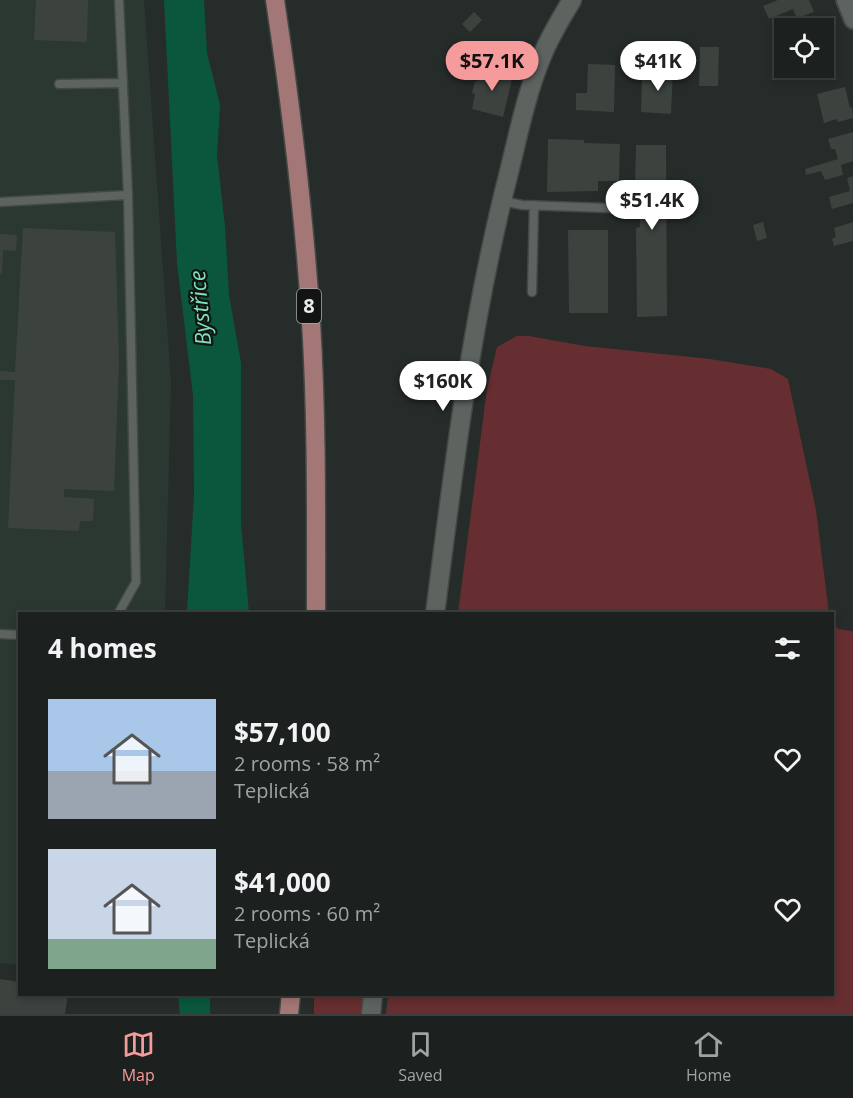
<!DOCTYPE html>
<html lang="en">
<head>
<meta charset="utf-8">
<style>
	:root { --surface:#1c211f; --page:#292e2c; --text:#f1f3f6; --muted:#a0a3a4; --line:#3a3e3d; --accent:#f59b9b }
	body { margin:0; font-family:"Open Sans",sans-serif; background:var(--page); color:var(--text); height:100vh; display:flex; flex-direction:column; font-size:22px; white-space:nowrap }
	* { box-sizing:border-box; margin:0 }
	p { font-size:20px; color:var(--muted) }
	.icon { flex:none; width:33px; height:33px; fill:none; stroke:currentColor; stroke-width:2; stroke-linecap:round; stroke-linejoin:round }
	.map { position:relative; flex:1; overflow:hidden }
	.panel { position:absolute; left:18px; top:612px; width:816px; height:384px; display:flex; flex-direction:column; background:var(--surface); border-radius:0px; box-shadow:0 3px 9px #0003,0 0 0 2px var(--line) }
	.panel>* { flex:none }
	.fabs { position:absolute; left:774px; top:18px; display:grid; gap:12px }
	.fabs a { display:grid; place-items:center; width:60px; height:60px; border-radius:0px; background:var(--surface); box-shadow:0 3px 9px #0003,0 0 0 2px var(--line); font-size:30px }
	.price { position:absolute; translate:-50% -51px; padding:0 14px; border-radius:21px; background:#fff; color:#222; font-size:20px; line-height:39px; filter:drop-shadow(0 2px 3px #0008) }
	.price::after { content:''; position:absolute; left:50%; top:36px; width:18px; height:14px; margin-left:-9px; background:inherit; clip-path:polygon(0 0,100% 0,50% 100%) }
	.price.on { background:var(--accent); color:#111 }
	ul { padding:0; list-style:none }
	li { display:flex; align-items:center; gap:18px; height:150px; padding:0 30px }
	li span { display:grid; place-items:center; flex:none; width:168px; height:120px; border-radius:0px; color:#555 }
	li>.icon { margin-inline-start:auto }
	span .icon { width:72px; height:72px; fill:#fffc; stroke-width:1 }
	li b { font-size:26px }
	h2 { display:flex; justify-content:space-between; align-items:center; height:72px; padding:0 30px; font-size:26px }
	.menu { display:flex; justify-content:space-around; align-items:center; height:84px; border-top:2px solid var(--line); background:var(--surface); font-size:16px; color:var(--muted) }
	.menu a { display:grid; justify-items:center; gap:3px }
	.menu .on { color:var(--accent) }
	.map>svg:first-child { display:block }
	.built { fill:#2b3832 }
	.green { fill:#662e30 }
	.water { fill:#0a573e }
	.building { fill:#3c433f }
	.lines { fill:none; stroke-linecap:round; stroke-linejoin:round }
	.service-casing { stroke:#434846; stroke-width:11 }
	.minor-casing { stroke:#434846; stroke-width:20 }
	.tertiary-casing { stroke:#434846; stroke-width:21 }
	.primary-casing { stroke:#434846; stroke-width:21 }
	.service { stroke:#5d6460; stroke-width:8 }
	.minor { stroke:#5d6460; stroke-width:16 }
	.tertiary { stroke:#5d6460; stroke-width:18 }
	.primary { stroke:#a37775; stroke-width:18 }
	.labels { text-anchor:middle; stroke-width:4.5; stroke-linejoin:round; paint-order:stroke }
	.shield { fill:#111412; stroke:#a7aaa8; stroke-width:1.5 }
	.shield-label { font-size:20px; font-weight:bold; fill:#e7ebe9 }
	.water-label { font-size:22px; font-style:italic; fill:#7ee1b8; stroke:#111412 }
</style>
</head>
<body>
<div class="map">
<svg width="853" height="1014" viewBox="0 0 853 1014">
	<rect width="100%" height="100%" fill="#262c29"/>
	<path class="built" d="M0 0H144L171 383 165 613 20 614 19 965 0 963Z"/>
	<path class="green" d="M517 336H529L585 346 710 359 771 369 788 379 816 510 829 613H458L487 389 497 347Z
		M833 623 838 629 853 631V1014H386L388 994H832Z
		M314 995H365L362 1014H314Z"/>
	<path class="water" d="M164 0H204L207 53 220 105 217 155 225 226 229 295 241 363V523L249 613H187L194 494 193 396 177 263Z
		M178 995H210V1014H180Z"/>
	<path class="building" d="M36 0H88L87 42 34 40Z
		M778 0H809L814 12 797 18 793 9 769 19 763 6Z
		M474 12 482 20 470 32 462 24Z
		M824 23 835 69 798 78 796 68H824Z
		M700 47H719L718 86H699Z
		M588 64 615 65 614 112 576 110V93H587Z
		M482 67 513 75 503 117 472 109 475 94 472 93 475 81H478Z
		M654 69 673 70 671 114 641 112 642 77H654Z
		M845 87 850 108 852 107 853 118 838 122 836 119 824 123 817 94Z
		M853 132V161L841 165 843 175 825 180 821 171 806 175 805 169 838 159 835 149H831L828 139Z
		M548 139 584 140V143L620 144 619 181H598V191L547 192Z
		M636 145H666L667 316 637 317 636 228 640 227V191L635 190Z
		M853 176V203L832 209 829 197 850 191 847 178Z
		M763 222 767 238 757 241 753 225Z
		M853 222V241L834 246 832 239 836 237 834 228Z
		M23 228 115 232 119 362 114 491 64 489V497L94 499 93 521H80L79 531 8 528 15 380H0V371L15 372Z
		M568 230H608V313H569Z
		M0 234 17 235 16 251 3 250 2 273H0Z
		M0 979 20 982V994H68L65 1014H0Z"/>
	<g class="lines">
		<defs>
			<path id="service" d="M59 84 123 83
				M502 201 522 205 636 209
				M0 202 128 195
				M532 292 534 205
				M118 614 136 582 128 195 119 0
				M0 634 20 635"/>
			<path id="minor" d="M845 0 853 20"/>
			<path id="tertiary" d="M435 614C453 472 470 331 504 192 516 147 524 99 542 56 550 36 561 18 572 0
				M371 1014 373 994"/>
			<path id="primary" d="M275 0C291 106 304 214 311 322 317 419 316 516 316 614
				M289 1014 291 994"/>
		</defs>
		<use href="#service" class="service-casing"/>
		<use href="#minor" class="minor-casing"/>
		<use href="#tertiary" class="tertiary-casing"/>
		<use href="#primary" class="primary-casing"/>
		<use href="#service" class="service"/>
		<use href="#minor" class="minor"/>
		<use href="#tertiary" class="tertiary"/>
		<use href="#primary" class="primary"/>
	</g>
	<g class="labels">
		<rect class="shield" x="297" y="289" width="24" height="34" rx="4.5"/>
		<g class="shield-label">
			<text x="309" y="313">8</text>
		</g>
		<g class="water-label">
			<text transform="translate(200 308) rotate(-95)" y="8">Bystřice</text>
		</g>
	</g>
</svg>
<div class="fabs">
<a><svg class="icon" aria-label="locate" viewBox="0 0 24 24"><circle cx="12" cy="12" r="6"/><path d="M12 2v4M12 18v4M2 12h4M18 12h4"/></svg></a>
</div>
<b class="price on" style="left:492px;top:92px">$57.1K</b>
<b class="price" style="left:658px;top:92px">$41K</b>
<b class="price" style="left:652px;top:231px">$51.4K</b>
<b class="price" style="left:443px;top:412px">$160K</b>
<section class="panel">
<h2>4 homes<svg class="icon" aria-label="filters" viewBox="0 0 24 24"><path d="M4 7h16M4 17h16"/><circle cx="9" cy="7" r="2"/><circle cx="15" cy="17" r="2"/></svg></h2>
<ul>
<li><span style="background:linear-gradient(#a9c7e8 60%,#9aa5b1 0)"><svg class="icon" aria-label="home" viewBox="0 0 24 24"><path d="M3 11l9-7 9 7M6 9v11h12V9"/></svg></span><div><b>$57,100</b><p>2 rooms · 58 m²</p><p>Teplická</p></div><svg class="icon" aria-label="heart" viewBox="0 0 24 24"><path d="M12 20l-8-8c-3-5 5-10 8-4 3-6 11-1 8 4z"/></svg></li>
<li><span style="background:linear-gradient(#c9d6e8 75%,#7fa58c 0)"><svg class="icon" aria-label="home" viewBox="0 0 24 24"><path d="M3 11l9-7 9 7M6 9v11h12V9"/></svg></span><div><b>$41,000</b><p>2 rooms · 60 m²</p><p>Teplická</p></div><svg class="icon" aria-label="heart" viewBox="0 0 24 24"><path d="M12 20l-8-8c-3-5 5-10 8-4 3-6 11-1 8 4z"/></svg></li>
</ul>
</section>
</div>
<nav class="menu">
<a class="on"><svg class="icon" aria-label="map" viewBox="0 0 24 24"><path d="M3 6l6-2 6 2 6-2v14l-6 2-6-2-6 2zM9 4v14M15 6v14"/></svg>Map</a>
<a><svg class="icon" aria-label="saved" viewBox="0 0 24 24"><path d="M7 4h10v16l-5-4-5 4z"/></svg>Saved</a>
<a><svg class="icon" aria-label="home" viewBox="0 0 24 24"><path d="M3 11l9-7 9 7M6 9v11h12V9"/></svg>Home</a>
</nav>
</body>
</html>
